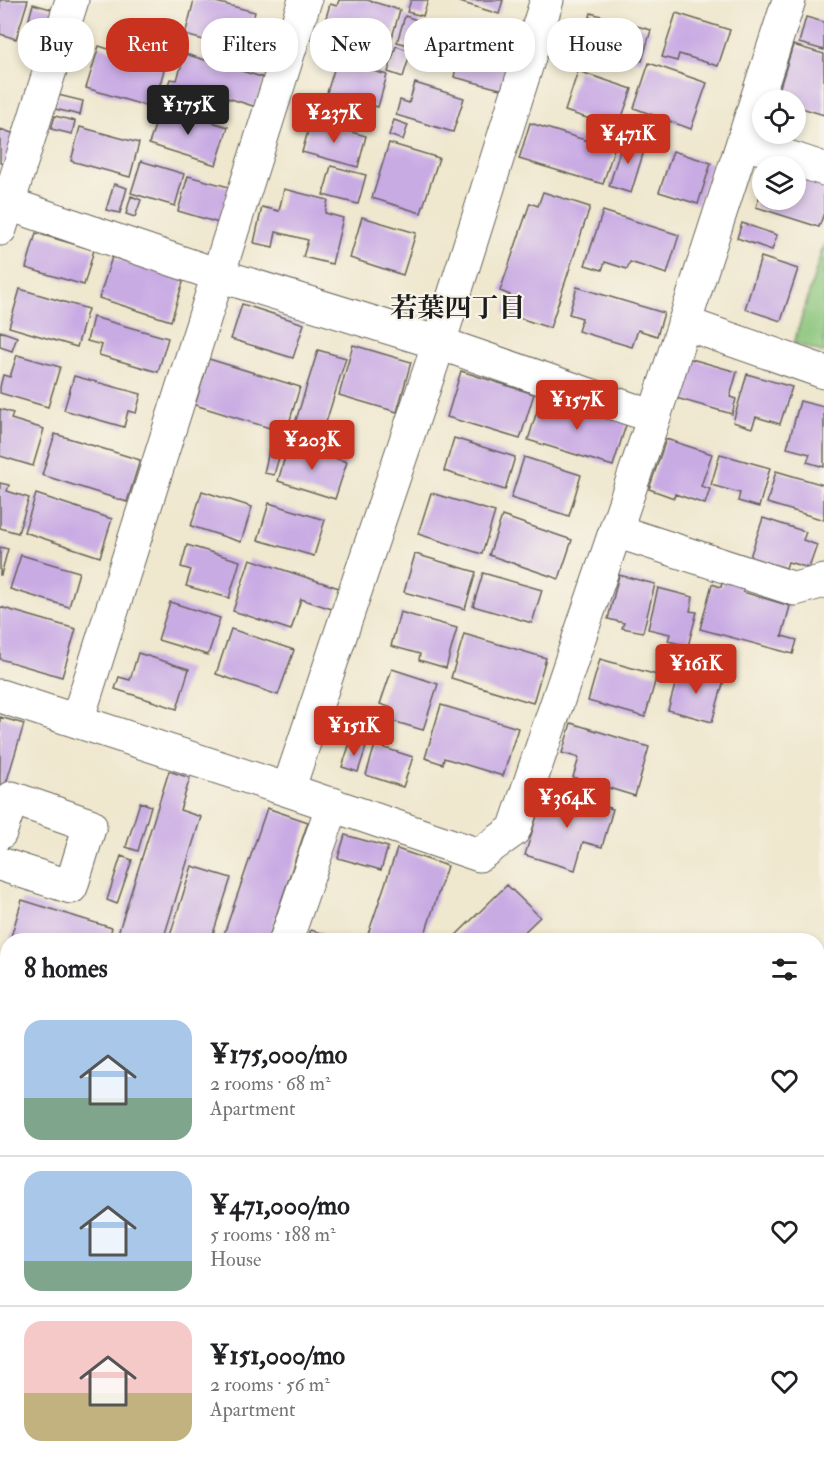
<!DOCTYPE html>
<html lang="en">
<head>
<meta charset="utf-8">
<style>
	:root { --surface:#fff; --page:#f6f6f6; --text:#202124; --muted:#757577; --line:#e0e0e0; --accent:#c8321e }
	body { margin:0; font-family:"IM FELL Double Pica","Noto Serif JP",serif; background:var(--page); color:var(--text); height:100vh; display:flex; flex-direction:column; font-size:22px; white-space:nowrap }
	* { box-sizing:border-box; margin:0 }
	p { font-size:20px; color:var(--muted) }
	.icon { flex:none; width:33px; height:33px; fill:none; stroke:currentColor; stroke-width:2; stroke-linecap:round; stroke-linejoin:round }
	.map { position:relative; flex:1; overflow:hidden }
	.side { position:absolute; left:0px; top:933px; width:825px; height:534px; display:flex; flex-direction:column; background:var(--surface); border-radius:24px 24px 0 0; box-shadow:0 3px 9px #0003 }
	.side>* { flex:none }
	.guide { position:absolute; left:18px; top:18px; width:789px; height:54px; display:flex; gap:12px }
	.tools { position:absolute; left:752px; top:90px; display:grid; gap:12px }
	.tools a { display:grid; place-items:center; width:54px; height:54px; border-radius:50%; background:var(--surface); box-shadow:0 3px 9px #0003; font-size:30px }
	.price { position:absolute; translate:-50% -51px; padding:0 14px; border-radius:6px; background:var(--accent); color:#fff; font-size:20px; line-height:39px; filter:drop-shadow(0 2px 3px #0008) }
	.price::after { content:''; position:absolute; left:50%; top:36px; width:18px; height:14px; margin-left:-9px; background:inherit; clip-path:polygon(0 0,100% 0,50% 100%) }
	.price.current { background:#222; color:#fff }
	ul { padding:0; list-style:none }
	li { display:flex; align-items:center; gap:18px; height:150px; padding:0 24px }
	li+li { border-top:2px solid var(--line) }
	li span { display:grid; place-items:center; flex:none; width:168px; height:120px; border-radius:18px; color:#555 }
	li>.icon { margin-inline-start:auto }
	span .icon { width:72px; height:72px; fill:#fffc; stroke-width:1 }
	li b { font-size:26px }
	h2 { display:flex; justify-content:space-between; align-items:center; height:72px; padding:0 24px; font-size:26px }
	.chip { padding:0 21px; border-radius:24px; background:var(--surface); box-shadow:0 3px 9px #0003; font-size:21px; line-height:54px }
	.chip.current { background:var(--accent); color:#fff }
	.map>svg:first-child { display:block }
	.green { fill:#8ac57b; stroke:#53704c; stroke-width:1.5 }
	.water { fill:#69c4e7; stroke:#427082; stroke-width:1.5 }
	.building { fill:#c9abe4 }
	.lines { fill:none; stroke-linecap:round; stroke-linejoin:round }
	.minor-casing { stroke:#66635a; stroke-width:35 }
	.minor { stroke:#fff; stroke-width:33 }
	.labels { text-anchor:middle; stroke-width:4.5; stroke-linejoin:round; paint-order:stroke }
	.neighbourhood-label { font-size:27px; font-weight:bold; fill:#1c1c1c; stroke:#f7f3e8 }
</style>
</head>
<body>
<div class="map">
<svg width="824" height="1467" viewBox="0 0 824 1467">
	<rect width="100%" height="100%" fill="#f7f3e8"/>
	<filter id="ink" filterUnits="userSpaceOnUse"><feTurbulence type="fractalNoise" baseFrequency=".0167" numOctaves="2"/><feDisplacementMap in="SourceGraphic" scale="12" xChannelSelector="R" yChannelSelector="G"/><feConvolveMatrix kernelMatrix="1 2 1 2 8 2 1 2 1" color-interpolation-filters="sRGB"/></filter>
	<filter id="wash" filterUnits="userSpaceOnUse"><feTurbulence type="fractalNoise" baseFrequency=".008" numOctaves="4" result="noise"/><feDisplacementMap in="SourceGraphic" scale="24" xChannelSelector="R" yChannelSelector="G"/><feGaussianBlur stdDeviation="1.35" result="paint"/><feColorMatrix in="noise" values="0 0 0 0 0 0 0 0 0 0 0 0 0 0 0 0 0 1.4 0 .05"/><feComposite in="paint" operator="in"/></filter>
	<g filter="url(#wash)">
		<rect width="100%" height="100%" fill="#efe7ce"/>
		<path class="green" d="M824 243V353L794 343Z"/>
		<path class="water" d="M824 1002V1467H363L371 1460H818V1010Z"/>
		<g id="blocks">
			<path class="building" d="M0 0H28L16 39 0 34Z
				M194 0H208L255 12 245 51 185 35Z
				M339 0H367L400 10 389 48 323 28 330 4 337 6Z
				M411 0H428L423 16 407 12Z
				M453 0H503L499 14Z
				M33 4 54 10 50 25 29 19Z
				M591 13 651 30 642 61 582 44Z
				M676 13 730 30 718 66 679 54 677 61 662 57Z
				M405 16 420 21 412 46 397 42Z
				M806 17 824 22V50L799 43Z
				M456 29 516 45 504 90 454 77 458 58 449 56Z
				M793 45 824 54V115L795 106V100H776Z
				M99 46 165 67 153 108 86 88Z
				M396 46 411 51 403 77 388 72Z
				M248 51 274 59 270 75 243 67Z
				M185 54 265 78 256 107 228 98 224 111 165 94 170 79 177 80Z
				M337 60 387 75 378 107 355 101 353 108 325 99Z
				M649 63 707 83 691 129 634 108Z
				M578 71 632 89 618 128 565 111Z
				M415 83 464 98 453 132 396 115 400 100 409 103Z
				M58 95 83 101 80 115 55 109Z
				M161 106 228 127 216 165 149 144Z
				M55 116 75 121 72 134 51 129Z
				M394 120 408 125 403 140 389 135Z
				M311 121 366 136 358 167 302 152Z
				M530 123 614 149 603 184 519 159Z
				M80 127 139 143 130 177 71 161Z
				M0 129 15 134 4 164 0 163Z
				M624 138 646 144 631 193 609 186Z
				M389 143 439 158 421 213 372 198Z
				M673 151 711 163 698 204 659 192Z
				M141 161 184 174 175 206 131 193Z
				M331 166 366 175 358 204 323 195Z
				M188 176 229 187 219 223 178 211Z
				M795 176 824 185V213L819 227 756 207 762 189V200H795Z
				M114 184 127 188 120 213 106 210Z
				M284 189 328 200 325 213 343 218 332 264 303 257 308 240 276 232 273 247 254 243 262 207 279 211Z
				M543 192 590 207 550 328 504 313 510 295 500 291 530 203 538 206Z
				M131 196 141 200 135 217 126 214Z
				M603 211 679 235 667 274 630 262 627 269 605 262 602 270 585 265Z
				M362 217 416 233 403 275 350 258Z
				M742 223 777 235 772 250 737 238Z
				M36 233 94 250 84 285 26 268Z
				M112 257 184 279 171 321 99 298Z
				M761 257 798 269 781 321 745 309Z
				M577 287 664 313 657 336 638 330 632 347 578 331 582 318 569 314Z
				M20 289 88 309 77 347 9 327Z
				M242 304 304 324 293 358 231 339Z
				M93 317 168 338 158 372 99 355 102 345 87 341Z
				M0 331 17 337 12 351 0 347Z
				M353 345 411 362 397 412 339 395Z
				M318 350 346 358 319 445 291 436Z
				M17 355 60 367 48 407 0 393V387L3 375 10 377Z
				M688 358 737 372 730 397 736 399 732 414 676 398Z
				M209 359 300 387 286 433 195 405Z
				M461 371 534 394 520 439 447 417Z
				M747 374 792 387 780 424 756 417 752 428 733 422Z
				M74 376 141 394 136 413 128 411 124 427 64 410Z
				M542 395 627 422 613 466 528 440Z
				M800 401 824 407V467L807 462 810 454 787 448Z
				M0 409 13 413 11 419 44 429 33 466 0 456Z
				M55 434 140 460 127 502 42 475Z
				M454 438 515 457 505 490 444 471Z
				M666 439 712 454 701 486 710 489 705 504 675 494 674 498 649 489Z
				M289 443 347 462 335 499 278 481Z
				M269 451 280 454 274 475 264 473Z
				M720 454 770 468 759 507 738 501 740 493 711 485Z
				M524 457 581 475 569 516 511 498Z
				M776 471 824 485V520L767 503Z
				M0 483 9 485 7 491 29 498 18 533 0 528Z
				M202 491 252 507 241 542 191 526Z
				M431 493 495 512 482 554 418 534Z
				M36 494 112 519 100 557 24 532Z
				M269 503 325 520 314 556 258 540Z
				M502 516 572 540 559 579 489 555Z
				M763 518 806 532 803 540 817 545 809 568 788 562 786 568 750 557Z
				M187 545 240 561 229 598 186 586 191 570 181 567Z
				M0 547 8 549 1 575H0Z
				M415 554 476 572 465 609 404 592Z
				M21 555 79 572 69 607 10 589Z
				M250 559 339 588 332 609 301 599 291 630 233 611Z
				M483 573 542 590 532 623 473 606Z
				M619 575 655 584 643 632 622 628 624 623 608 619Z
				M723 580 744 586 743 592 790 606 782 636 797 640 793 654 700 629 712 584 721 587Z
				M658 588 693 597 690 611 697 612 688 646 668 641 670 634 648 629Z
				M170 602 220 618 208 655 158 640Z
				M0 607 76 629 62 677 0 659Z
				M400 612 457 628 446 668 419 660 420 654 391 646Z
				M231 629 294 650 278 695 216 674Z
				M464 634 546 658 533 703 451 678Z
				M138 653 189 669 177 709 115 689 119 677 130 680Z
				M600 659 657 675 645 717 588 701Z
				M680 667 724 680 712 722 668 710Z
				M392 669 438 684 423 730 389 720 392 708 380 704Z
				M441 705 518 728 503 776 444 758 443 764 425 758Z
				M0 717 24 724 2 797 0 796Z
				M571 723 649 747 635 796 573 777 579 758 562 753Z
				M350 743 366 747 358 772 342 767Z
				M375 745 413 757 403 787 366 775Z
				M169 771 190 778 180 810 201 817 163 940H116Z
				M545 789 613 809 602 847 583 842 575 870 525 855Z
				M140 802 151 806 138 851 126 847Z
				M267 808 308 822 268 940H222Z
				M345 835 388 847 381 870 338 858Z
				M397 849 447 866 423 940H366Z
				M121 856 132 860 117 904 107 900Z
				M192 866 231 878 211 940H174L169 939Z
				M507 885 540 917 516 940H451Z
				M22 900 112 928 108 940H10Z
				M311 930 343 940H307Z
				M7 961H8V1200L0 1197V983Z
				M0 1352 8 1355V1449L0 1446Z
				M78 1460H99L93 1467H72Z"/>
		</g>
	</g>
	<g filter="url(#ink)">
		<use href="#blocks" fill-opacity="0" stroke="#66635a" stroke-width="1.5"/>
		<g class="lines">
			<defs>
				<path id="minor" d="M743 142 824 169
					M0 201 218 275 439 343 654 417
					M0 229 72 0
					M684 323 824 372
					M616 531 795 589 824 581
					M0 696 288 790 479 855 514 830 654 417 789 0
					M77 721 305 0
					M288 790 439 343 547 0
					M0 833 12 798 90 825 71 887 0 864
					M286 940 333 804
					M0 1220 8 1222
					M0 1339 8 1342
					M165 1467 171 1460"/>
			</defs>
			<use href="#minor" class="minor-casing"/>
			<use href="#minor" class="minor"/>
		</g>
	</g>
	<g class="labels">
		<g class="neighbourhood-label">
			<text x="458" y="317">若葉四丁目</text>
		</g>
	</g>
</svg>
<div class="tools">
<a><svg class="icon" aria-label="locate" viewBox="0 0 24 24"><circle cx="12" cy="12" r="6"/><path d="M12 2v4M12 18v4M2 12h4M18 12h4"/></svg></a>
<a><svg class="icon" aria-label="layers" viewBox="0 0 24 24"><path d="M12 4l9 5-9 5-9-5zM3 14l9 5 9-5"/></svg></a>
</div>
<b class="price current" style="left:188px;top:136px">¥175K</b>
<b class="price" style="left:334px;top:144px">¥237K</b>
<b class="price" style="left:628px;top:165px">¥471K</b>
<b class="price" style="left:577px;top:431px">¥157K</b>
<b class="price" style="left:312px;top:471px">¥203K</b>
<b class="price" style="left:696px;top:695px">¥161K</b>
<b class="price" style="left:354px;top:757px">¥151K</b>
<b class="price" style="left:567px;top:829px">¥364K</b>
<div class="guide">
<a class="chip">Buy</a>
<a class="chip current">Rent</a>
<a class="chip">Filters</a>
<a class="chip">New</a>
<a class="chip">Apartment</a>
<a class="chip">House</a>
</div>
<section class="side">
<h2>8 homes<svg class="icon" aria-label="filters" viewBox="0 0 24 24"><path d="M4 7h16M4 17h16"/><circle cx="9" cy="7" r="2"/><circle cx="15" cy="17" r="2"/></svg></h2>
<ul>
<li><span style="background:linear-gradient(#a9c7e8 65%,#7fa58c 0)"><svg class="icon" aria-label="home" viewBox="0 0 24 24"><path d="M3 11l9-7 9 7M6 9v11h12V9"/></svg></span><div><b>¥175,000/mo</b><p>2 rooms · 68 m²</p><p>Apartment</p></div><svg class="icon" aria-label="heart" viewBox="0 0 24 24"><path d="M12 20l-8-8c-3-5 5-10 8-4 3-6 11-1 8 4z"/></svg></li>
<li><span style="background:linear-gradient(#a9c7e8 75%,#7fa58c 0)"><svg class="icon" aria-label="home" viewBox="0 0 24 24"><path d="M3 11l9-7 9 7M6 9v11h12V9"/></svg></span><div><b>¥471,000/mo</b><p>5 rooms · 188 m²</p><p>House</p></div><svg class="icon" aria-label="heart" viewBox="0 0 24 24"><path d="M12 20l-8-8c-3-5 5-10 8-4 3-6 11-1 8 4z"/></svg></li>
<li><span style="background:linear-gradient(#f6c9c9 60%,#c2b280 0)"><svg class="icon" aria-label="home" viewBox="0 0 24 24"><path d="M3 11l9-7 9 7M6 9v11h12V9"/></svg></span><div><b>¥151,000/mo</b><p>2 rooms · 56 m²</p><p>Apartment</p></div><svg class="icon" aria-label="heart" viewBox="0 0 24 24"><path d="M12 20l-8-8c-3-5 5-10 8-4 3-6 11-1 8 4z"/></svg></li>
</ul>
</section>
</div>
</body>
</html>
